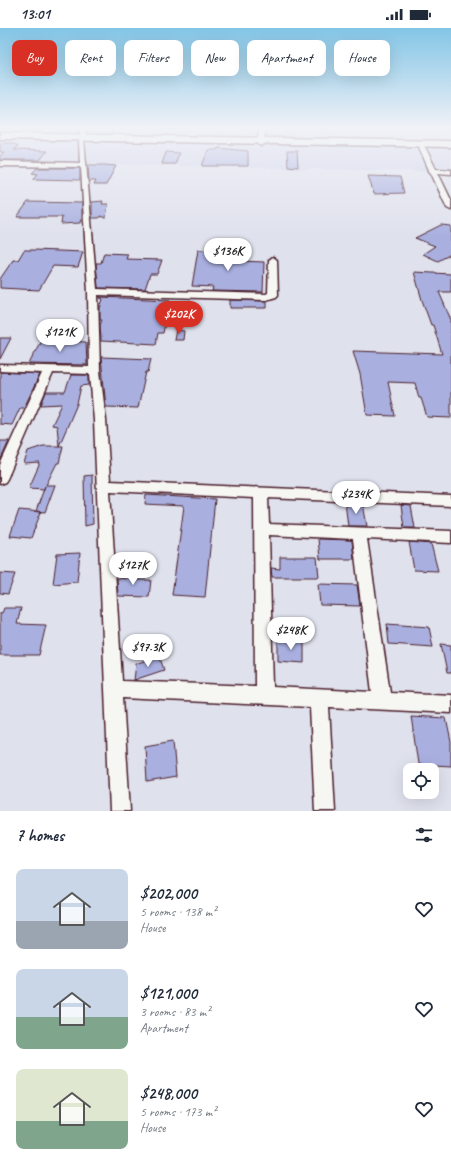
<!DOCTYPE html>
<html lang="en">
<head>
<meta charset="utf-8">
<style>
	:root { --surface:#fff; --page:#f2f2f3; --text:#1f2937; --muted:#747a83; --accent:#d93025 }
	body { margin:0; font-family:Caveat,sans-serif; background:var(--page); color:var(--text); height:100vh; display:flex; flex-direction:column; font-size:15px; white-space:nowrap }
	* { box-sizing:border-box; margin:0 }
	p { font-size:13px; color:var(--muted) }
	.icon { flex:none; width:22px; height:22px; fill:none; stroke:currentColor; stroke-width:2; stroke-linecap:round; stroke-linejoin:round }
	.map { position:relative; height:783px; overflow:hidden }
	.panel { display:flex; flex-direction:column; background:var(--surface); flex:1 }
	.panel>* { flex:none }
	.top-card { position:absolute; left:12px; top:12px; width:427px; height:36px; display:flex; gap:8px }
	.fabs { position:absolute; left:403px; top:735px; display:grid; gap:8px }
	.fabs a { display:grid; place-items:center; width:36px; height:36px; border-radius:8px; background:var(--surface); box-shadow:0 4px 16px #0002; font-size:20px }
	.price { position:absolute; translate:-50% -34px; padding:0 9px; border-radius:14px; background:#fff; color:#222; font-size:13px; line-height:26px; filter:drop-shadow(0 1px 2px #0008) }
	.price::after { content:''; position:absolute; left:50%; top:24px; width:12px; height:9px; margin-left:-6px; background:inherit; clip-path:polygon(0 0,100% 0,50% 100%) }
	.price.on { background:var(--accent); color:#fff }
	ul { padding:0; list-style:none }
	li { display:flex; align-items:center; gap:12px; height:100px; padding:0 16px }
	li span { display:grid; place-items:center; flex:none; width:112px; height:80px; border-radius:8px; color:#555 }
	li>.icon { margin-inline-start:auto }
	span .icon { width:48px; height:48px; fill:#fffc; stroke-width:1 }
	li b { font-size:17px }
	h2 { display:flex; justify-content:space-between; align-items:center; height:48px; padding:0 16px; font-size:17px }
	.chip { padding:0 14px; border-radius:8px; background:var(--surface); box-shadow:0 4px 16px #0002; font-size:14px; line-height:36px }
	.chip.on { background:var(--accent); color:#fff }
	.status { display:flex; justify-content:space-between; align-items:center; height:28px; padding:0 20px; background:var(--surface); direction:ltr }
	.status svg { height:11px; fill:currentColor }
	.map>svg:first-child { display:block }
	.built { fill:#cfd2e9 }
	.building { fill:#a9b0e0; stroke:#4a1f2b }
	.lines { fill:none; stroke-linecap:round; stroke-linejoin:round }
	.street-casing { stroke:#4a1f2b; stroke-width:3 }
	.secondary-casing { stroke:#4a1f2b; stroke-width:3 }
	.street { fill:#f6f6f2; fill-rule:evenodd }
	.secondary { fill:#f6f6f2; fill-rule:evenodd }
</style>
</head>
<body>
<div class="status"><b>13:01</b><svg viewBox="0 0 49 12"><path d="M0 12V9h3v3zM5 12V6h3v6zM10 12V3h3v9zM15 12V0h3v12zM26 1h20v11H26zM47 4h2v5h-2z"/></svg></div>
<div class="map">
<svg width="451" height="783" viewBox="0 0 451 783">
	<rect width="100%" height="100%" fill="#dfe1ed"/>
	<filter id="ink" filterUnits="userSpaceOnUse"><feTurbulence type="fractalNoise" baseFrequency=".025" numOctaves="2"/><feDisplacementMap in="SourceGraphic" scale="8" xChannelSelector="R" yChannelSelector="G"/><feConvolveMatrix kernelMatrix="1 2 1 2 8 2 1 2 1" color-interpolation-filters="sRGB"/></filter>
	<g filter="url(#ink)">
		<path class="built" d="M0 99H333L335 111 451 114V144L0 134Z"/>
		<path class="building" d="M0 115H12L18 118 14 122 47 123 40 132H0V128L4 124H0Z
			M218 120 248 123V138H202L208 122H217Z
			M287 123H297L298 139 288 138Z
			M166 124 179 125 175 136H162Z
			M88 137H105L116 138 106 157H94L96 153H89Z
			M37 140H80V152L33 151 38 146 32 145Z
			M368 148 400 149 404 165 374 166Z
			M103 173 102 176H108L106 190 100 188 99 190H92V174Z
			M28 174 82 175V190H81L80 195 61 196 62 189H17Z
			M441 197 451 198V226L438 233 423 226 435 218 415 210Z
			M24 222H34L83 224 78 239 53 238 39 262 0 260V251L13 232H18Z
			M198 222 234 223V227H239V233L264 234 263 264 212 263 213 259 192 258Z
			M104 225 128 226 126 231 162 232 157 246H150L145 261 98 260 96 235H101Z
			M414 244 451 246V264H439L451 292V390L427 389 421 370H419L415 355 388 354 395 388 367 387 360 346 353 323 442 326 433 297H431L422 272Z
			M100 269 170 272 163 305H158L156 316 101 313 100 297 102 292H100V280L103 271 100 270Z
			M230 272 267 273V280H230Z
			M176 302 184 303 183 312H174Z
			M0 310H11L0 331Z
			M41 312 86 314 87 337 29 336Z
			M101 329 151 331 148 344H146L138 380 106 379Z
			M0 344 40 346 24 380H20L12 397 0 396Z
			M71 347H89V357L81 358 77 376 59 418 57 398 52 397 62 376 41 377 46 364H65Z
			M0 413H9L0 433Z
			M43 418H63L59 435H57L46 457H55L45 484 36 483 45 458 44 461 29 460 40 435 24 436 28 423Z
			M92 447 93 496 85 498 84 448Z
			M146 467 215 471 205 569 172 567 184 478 145 476Z
			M345 475 363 476 367 498H348Z
			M401 477 411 478 415 500H404Z
			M19 482 41 484 31 510 10 508Z
			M318 511 352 512 354 531H320Z
			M409 514 431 516 438 543 414 542Z
			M80 525 77 554 53 556 57 526Z
			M280 529H317L319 549H272L271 540 280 541Z
			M0 545 15 546 8 566 0 565Z
			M127 545H139L138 552H151L149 569 118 568 117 550 126 551Z
			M318 556 357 557 360 578 320 577Z
			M4 580H21L17 596 46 597 39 627H0V585H2Z
			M387 596 429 599 433 619 389 616Z
			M278 612 304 613V635L278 633Z
			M441 616 451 617V645H447Z
			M159 627 164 642 134 652 136 636Z
			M411 688 446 690 451 714V738L418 736Z
			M173 713 176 749 147 754 145 718Z"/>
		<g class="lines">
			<defs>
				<path id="street" d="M79 99H85L86 110 84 112 97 261 266 266 268 265 269 232 273 229 277 232 278 267 276 269 266 272 98 267 100 343 106 392 110 453 451 468V478L268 470 269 496 451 503V515L367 511 390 664 451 667V685L329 679 335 783H315L310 679 123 670 130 783H110L94 392 90 346 53 345 7 451 5 454 0 456V437L42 345 0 343V337L89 339 88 264 81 139 0 138V133L80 135 79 113 81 111ZM110 463 254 470 255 658 122 653ZM269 507 353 511 372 664 273 659Z
					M259 99H265L264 116 261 118 258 116Z
					M422 117 425 119 436 141 451 142V146L438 145 451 172V182L447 180 431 145 429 143V142L419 119Z"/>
				<path id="secondary" d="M0 105 451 113V119L0 111Z"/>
			</defs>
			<use href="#street" class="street-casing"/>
			<use href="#secondary" class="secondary-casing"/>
			<use href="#street" class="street"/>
			<use href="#secondary" class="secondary"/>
		</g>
	</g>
	<linearGradient id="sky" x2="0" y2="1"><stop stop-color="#83c5e6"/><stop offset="0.48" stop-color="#f1f2f7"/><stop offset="1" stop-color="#f1f2f7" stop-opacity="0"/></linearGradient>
	<rect width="451" height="208" fill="url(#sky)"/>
</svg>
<div class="fabs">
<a><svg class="icon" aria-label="locate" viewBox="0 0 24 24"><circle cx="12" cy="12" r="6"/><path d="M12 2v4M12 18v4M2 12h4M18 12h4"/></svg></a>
</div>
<b class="price" style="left:228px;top:244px">$136K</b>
<b class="price on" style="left:179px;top:307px">$202K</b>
<b class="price" style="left:60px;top:325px">$121K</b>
<b class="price" style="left:356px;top:487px">$234K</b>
<b class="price" style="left:133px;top:558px">$127K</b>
<b class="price" style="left:291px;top:623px">$248K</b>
<b class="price" style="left:148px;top:640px">$97.3K</b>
<div class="top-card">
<a class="chip on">Buy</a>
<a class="chip">Rent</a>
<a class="chip">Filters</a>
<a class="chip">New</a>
<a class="chip">Apartment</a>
<a class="chip">House</a>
</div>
</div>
<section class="panel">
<h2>7 homes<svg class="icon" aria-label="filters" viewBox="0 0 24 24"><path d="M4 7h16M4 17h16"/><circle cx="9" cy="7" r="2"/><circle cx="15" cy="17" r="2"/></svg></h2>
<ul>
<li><span style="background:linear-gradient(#c9d6e8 65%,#9aa5b1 0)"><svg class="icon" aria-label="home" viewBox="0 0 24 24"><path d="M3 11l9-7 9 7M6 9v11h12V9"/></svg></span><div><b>$202,000</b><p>5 rooms · 138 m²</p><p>House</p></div><svg class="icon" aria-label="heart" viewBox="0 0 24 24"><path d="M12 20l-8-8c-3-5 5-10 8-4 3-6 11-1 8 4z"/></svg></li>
<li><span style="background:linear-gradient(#c9d6e8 60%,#7fa58c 0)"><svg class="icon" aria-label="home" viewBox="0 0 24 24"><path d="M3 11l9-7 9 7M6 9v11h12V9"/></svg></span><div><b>$121,000</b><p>3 rooms · 83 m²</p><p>Apartment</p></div><svg class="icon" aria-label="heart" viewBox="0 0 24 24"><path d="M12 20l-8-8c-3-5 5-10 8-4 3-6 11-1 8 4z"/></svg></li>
<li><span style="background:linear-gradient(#dfe7d0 65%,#7fa58c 0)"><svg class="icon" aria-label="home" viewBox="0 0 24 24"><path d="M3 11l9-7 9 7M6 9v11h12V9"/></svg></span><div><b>$248,000</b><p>5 rooms · 173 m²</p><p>House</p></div><svg class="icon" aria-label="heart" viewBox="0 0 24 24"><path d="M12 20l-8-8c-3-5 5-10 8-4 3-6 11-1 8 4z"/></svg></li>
</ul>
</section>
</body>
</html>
